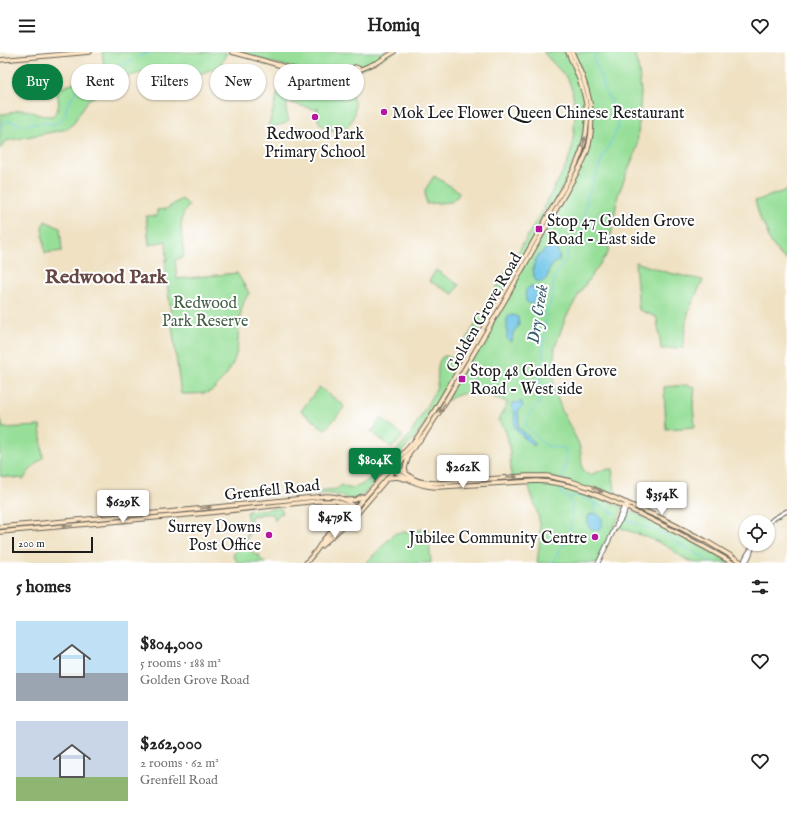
<!DOCTYPE html>
<html lang="en">
<head>
<meta charset="utf-8">
<style>
	:root { --surface:#fff; --page:#f2f2f2; --text:#222; --muted:#767676; --accent:#0b8043 }
	body { margin:0; font-family:"IM FELL English",serif; background:var(--page); color:var(--text); height:100vh; display:flex; flex-direction:column; font-size:15px; white-space:nowrap }
	* { box-sizing:border-box; margin:0 }
	p { font-size:13px; color:var(--muted) }
	.icon { flex:none; width:22px; height:22px; fill:none; stroke:currentColor; stroke-width:2; stroke-linecap:round; stroke-linejoin:round }
	.map { position:relative; height:511px; overflow:hidden }
	.drawer { display:flex; flex-direction:column; background:var(--surface); flex:1 }
	.drawer>* { flex:none }
	.hud { position:absolute; left:12px; top:12px; width:400px; height:36px; display:flex; gap:8px }
	.buttons { position:absolute; left:739px; top:463px; display:grid; gap:8px }
	.buttons a { display:grid; place-items:center; width:36px; height:36px; border-radius:50%; background:var(--surface); box-shadow:0 1px 3px #0004; font-size:20px }
	.scale { position:absolute; left:12px; bottom:10px; width:81px; box-sizing:border-box; padding-left:4px; border:2px solid #1c1c1c; border-top:0; font-size:11px; line-height:14px; white-space:nowrap; color:#1c1c1c; -webkit-text-stroke:3px #fff; paint-order:stroke }
	.price { position:absolute; translate:-50% -34px; padding:0 9px; border-radius:4px; background:#fff; color:#222; font-size:13px; line-height:26px; filter:drop-shadow(0 1px 2px #0008) }
	.price::after { content:''; position:absolute; left:50%; top:24px; width:12px; height:9px; margin-left:-6px; background:inherit; clip-path:polygon(0 0,100% 0,50% 100%) }
	.price.selected { background:var(--accent); color:#fff }
	ul { padding:0; list-style:none }
	li { display:flex; align-items:center; gap:12px; height:100px; padding:0 16px }
	li span { display:grid; place-items:center; flex:none; width:112px; height:80px; border-radius:0px; color:#555 }
	li>.icon { margin-inline-start:auto }
	span .icon { width:48px; height:48px; fill:#fffc; stroke-width:1 }
	li b { font-size:17px }
	h2 { display:flex; justify-content:space-between; align-items:center; height:48px; padding:0 16px; font-size:17px }
	.chip { padding:0 14px; border-radius:18px; background:var(--surface); box-shadow:0 1px 3px #0004; font-size:14px; line-height:36px }
	.chip.selected { background:var(--accent); color:#fff }
	header { display:flex; justify-content:space-between; align-items:center; height:52px; padding:0 16px; background:var(--surface); font-size:18px; font-weight:800 }
	.map>svg:first-child { display:block }
	.green { fill:#97df99; stroke:#5a7e5a }
	.water { fill:#69c3e7; stroke:#427082 }
	.lines { fill:none; stroke-linecap:round; stroke-linejoin:round }
	.stream { stroke:#69c3e7; stroke-width:1 }
	.tertiary-casing { stroke:#666156; stroke-width:5 }
	.secondary-casing { stroke:#666156; stroke-width:5.5 }
	.tertiary { stroke:#fff; stroke-width:3 }
	.secondary { stroke:#fde5c5; stroke-width:3.5 }
	.oneway { fill:#988b79 }
	.poi-dot { fill:#b5179e; stroke:#fff; stroke-width:1.5 }
	.labels { text-anchor:middle; stroke-width:4; stroke-linejoin:round; paint-order:stroke }
	.poi-label { font-size:16px; fill:#1c1c1c; stroke:#fff; text-anchor:start }
	.park-label { font-size:16px; fill:#476048; stroke:#fff }
	.street-label { font-size:16px; fill:#1c1c1c; stroke:#fff }
	.water-label { font-size:17px; font-style:italic; fill:#3b5f6d; stroke:#fff }
	.district-label { font-size:20px; font-weight:bold; fill:#654844; stroke:#fff }
</style>
</head>
<body>
<header><svg class="icon" aria-label="menu" viewBox="0 0 24 24"><path d="M4 6h16M4 12h16M4 18h16"/></svg>Homiq<svg class="icon" aria-label="heart" viewBox="0 0 24 24"><path d="M12 20l-8-8c-3-5 5-10 8-4 3-6 11-1 8 4z"/></svg></header>
<div class="map">
<svg width="787" height="511" viewBox="0 0 787 511">
	<rect width="100%" height="100%" fill="#fff"/>
	<filter id="ink" filterUnits="userSpaceOnUse"><feTurbulence type="fractalNoise" baseFrequency=".025" numOctaves="2"/><feDisplacementMap in="SourceGraphic" scale="8" xChannelSelector="R" yChannelSelector="G"/><feConvolveMatrix kernelMatrix="1 2 1 2 8 2 1 2 1" color-interpolation-filters="sRGB"/></filter>
	<filter id="wash" filterUnits="userSpaceOnUse"><feTurbulence type="fractalNoise" baseFrequency=".012" numOctaves="4" result="noise"/><feDisplacementMap in="SourceGraphic" scale="16" xChannelSelector="R" yChannelSelector="G"/><feGaussianBlur stdDeviation="0.9" result="paint"/><feColorMatrix in="noise" values="0 0 0 0 0 0 0 0 0 0 0 0 0 0 0 0 0 1.4 0 .05"/><feComposite in="paint" operator="in"/></filter>
	<g filter="url(#wash)">
		<rect width="100%" height="100%" fill="#efe1c2"/>
		<path class="green" d="M102 0H227L220 14 151 41 143 20 134 23H131L88 48 72 73 69 76 63 78 6 89 0 97V62C8 63 15 57 25 58 31 58 34 62 40 63 43 64 49 64 52 64 61 56 59 51 57 41L62 36 74 30 80 21 104 14Z
			M232 0H394L359 18 355 15 353 19 317 22Z
			M543 0H565C570 11 578 25 582 37 595 86 573 117 550 157L547 158 543 156 567 112 572 96 574 79 575 56 572 37 568 27Z
			M572 0H634L639 19 641 41 637 96 618 143 608 201 582 237 566 265 555 295 553 321 555 340 563 361 579 392 581 402 582 415 584 420C590 424 592 422 597 420 602 418 607 417 612 417L616 446 606 442 556 426 511 425C510 410 511 389 504 376 503 373 500 371 498 368L508 351C492 344 473 336 456 344 452 345 449 348 445 350L579 117 590 86 591 56Z
			M295 33 322 40 321 42C325 37 330 33 336 33 360 32 361 75 339 78 332 79 321 76 318 68 317 64 318 59 318 55L317 58 291 51Z
			M287 36 290 37 289 40H286L288 41C289 44 287 57 286 59L289 69 284 72 270 75 268 74 271 66 278 40H286Z
			M434 124 458 139 459 142 456 146 451 150 426 152 425 138Z
			M787 138V208L780 203 770 189 768 186 767 178 761 169 755 149Z
			M182 147 189 153 183 162 181 174 184 205 175 208 177 227 237 221 249 241C237 258 240 278 237 298 235 309 229 320 222 328 219 332 214 338 209 340 205 342 186 342 181 342 175 298 169 253 165 208H167L166 189 149 193 146 164H157V158L166 157Z
			M542 159 545 162V165L514 221 463 307 459 308 456 306 509 214 514 207Z
			M45 169 60 176 62 199 45 201 42 175Z
			M635 210 669 221 703 228 689 258 686 270 683 296 661 297 657 266 654 264 639 258Z
			M436 218 459 233 453 242 429 229Z
			M444 304C449 304 458 309 459 314L426 370 415 385 363 443C353 452 344 443 332 442 326 441 319 443 313 442L311 439 337 437 341 433 347 436H353L361 433 368 428 380 417 410 383 436 337C440 328 434 309 444 304Z
			M687 333 695 335 693 354 695 375 666 377 664 335Z
			M319 335 342 352 344 355 343 357 326 377 323 376 301 359Z
			M0 365 3 376 40 374 43 406C35 412 29 418 24 427L0 424Z
			M381 366 403 384 392 396 371 379 372 378H373L376 375V373Z
			M528 429 567 433 623 455 598 511H537C539 495 542 479 538 463 535 451 530 441 528 429Z
			M280 456 282 458V462L280 461 275 468 273 462H261L256 464 255 463H253V464L251 465 250 480 246 489 249 491H247L245 488 248 478 247 462 248 459Z
			M627 458H629L689 488 730 511C719 511 707 511 696 511 683 509 675 498 664 493 649 485 634 481 618 475Z
			M428 477 431 511H366L393 483 396 481Z
			M242 493 251 497 250 498 256 503H260L259 506 266 511H238L234 505 233 503Z"/>
		<path class="water" d="M552 194C557 195 560 203 559 209 556 210 553 212 551 215 546 221 551 226 541 230L536 229 534 225 533 217 535 209 537 205 547 196Z
			M531 234H534L541 243 539 249C535 253 530 253 526 249 525 242 524 237 531 234Z
			M513 263 518 265 519 273 513 281 512 289 510 290 507 287V267L509 264Z
			M521 349 523 354 518 359 519 368 518 375C523 380 533 387 535 392L534 394C529 389 517 381 515 375 513 369 517 362 512 357L513 350 518 351Z
			M595 461C604 465 604 471 599 478H592L588 474V464L591 462Z"/>
		<g class="lines">
			<path class="stream" d="M137 5 152 0
				M0 77 2 72 7 69 18 71 21 73H28L34 71 54 72 59 70 65 64 67 53 79 35 82 28 87 23 96 21 101 22 103 25H105L121 13 132 8
				M563 431C563 427 563 422 564 418 566 407 569 407 564 396 558 394 553 396 548 394 541 392 532 379 526 374 527 365 532 358 539 352V333L542 317 543 294 545 281 546 260 549 255 552 244 553 230 561 214 567 207 568 198 578 186 581 180 585 161 586 150 589 140 603 105 618 76V70L610 62 613 53 604 38 602 29 594 7 595 0
				M570 445 577 443 583 445 592 450 594 452 595 461
				M593 450 616 462
				M625 467 645 475 658 479 665 482 677 491 714 511
				M554 511 559 497 563 493 567 491 569 485 572 462V452L569 446 563 443 561 440 562 434"/>
		</g>
	</g>
	<g filter="url(#ink)">
		<g class="lines">
			<defs>
				<path id="tertiary" d="M768 472 773 467 787 459
					M617 473C622 467 626 459 627 451
					M598 511 616 474 618 468 624 454
					M744 511C744 506 748 501 751 497
					M745 511C750 506 751 498 754 492"/>
				<path id="secondary" d="M232 0C243 3 254 6 265 9 295 18 321 26 353 19
					M0 8 90 0
					M359 18 358 16 355 15 353 16 352 18 354 21H357L359 20V18L378 10 394 0
					M397 415C402 418 408 423 414 427 421 431 429 431 437 431L527 424H547L570 429 592 436 661 466 706 489 743 511
					M394 418C407 428 421 435 438 435L537 429C572 431 596 442 627 456 664 473 698 491 733 511
					M406 421 405 416 409 403
					M388 426 397 425 405 427
					M348 448H355L362 444
					M342 452 346 458 345 464
					M0 475 168 460 326 444C338 444 360 449 352 465
					M0 480 207 461 317 449H336L354 456
					M321 494 356 463 425 382 440 359 505 248 579 117C582 112 585 106 587 100 598 63 588 34 572 0
					M306 511 316 499 324 487 355 456 416 387 427 371C467 304 507 237 545 169 561 138 585 108 587 72 589 46 578 24 568 0"/>
			</defs>
			<use href="#tertiary" class="tertiary-casing"/>
			<use href="#secondary" class="secondary-casing"/>
			<use href="#tertiary" class="tertiary"/>
			<use href="#secondary" class="secondary"/>
		</g>
		<defs><path id="oneway-solid" d="M-6-.8H1V-3.2L6.5 0L1 3.2V.8H-6Z"/></defs>
		<g class="oneway">
			<use href="#oneway-solid" transform="translate(584 90) rotate(-77)"/>
			<use href="#oneway-solid" transform="translate(442 356) rotate(121)"/>
			<use href="#oneway-solid" transform="translate(512 425) rotate(-3)"/>
			<use href="#oneway-solid" transform="translate(598 438) rotate(24)"/>
			<use href="#oneway-solid" transform="translate(206 456) rotate(-6)"/>
			<use href="#oneway-solid" transform="translate(67 474) rotate(175)"/>
		</g>
	</g>
	<g class="poi-dot">
		<circle cx="384" cy="60" r="4"/>
		<circle cx="315" cy="65" r="4"/>
		<rect x="535" y="173" width="8" height="8" rx="2"/>
		<rect x="458" y="323" width="8" height="8" rx="2"/>
		<circle cx="269" cy="483" r="4"/>
		<circle cx="595" cy="485" r="4"/>
	</g>
	<g class="labels">
		<g class="poi-label">
			<text x="392" y="66">Mok Lee Flower Queen Chinese Restaurant</text>
			<text x="315" y="87" text-anchor="middle">Redwood Park<tspan x="315" dy="18">Primary School</tspan></text>
			<text x="547" y="174">Stop 47 Golden Grove<tspan x="547" dy="18">Road - East side</tspan></text>
			<text x="470" y="324">Stop 48 Golden Grove<tspan x="470" dy="18">Road - West side</tspan></text>
			<text x="261" y="480" text-anchor="end">Surrey Downs<tspan x="261" dy="18">Post Office</tspan></text>
			<text x="587" y="491" text-anchor="end">Jubilee Community Centre</text>
		</g>
		<g class="park-label">
			<text x="205" y="256">Redwood<tspan x="205" dy="18">Park Reserve</tspan></text>
		</g>
		<g class="street-label">
			<text transform="translate(483 260) rotate(-60)" y="6">Golden Grove Road</text>
			<text transform="translate(272 437) rotate(-6)" y="6">Grenfell Road</text>
		</g>
		<g class="water-label">
			<text transform="translate(537 262) rotate(-81)" y="6">Dry Creek</text>
		</g>
		<g class="district-label">
			<text x="106" y="231">Redwood Park</text>
		</g>
	</g>
</svg>
<div class="buttons">
<a><svg class="icon" aria-label="locate" viewBox="0 0 24 24"><circle cx="12" cy="12" r="6"/><path d="M12 2v4M12 18v4M2 12h4M18 12h4"/></svg></a>
</div>
<div class="scale">200 m</div>
<b class="price selected" style="left:375px;top:430px">$804K</b>
<b class="price" style="left:463px;top:437px">$262K</b>
<b class="price" style="left:662px;top:464px">$354K</b>
<b class="price" style="left:123px;top:472px">$629K</b>
<b class="price" style="left:335px;top:487px">$479K</b>
<div class="hud">
<a class="chip selected">Buy</a>
<a class="chip">Rent</a>
<a class="chip">Filters</a>
<a class="chip">New</a>
<a class="chip">Apartment</a>
</div>
</div>
<section class="drawer">
<h2>5 homes<svg class="icon" aria-label="filters" viewBox="0 0 24 24"><path d="M4 7h16M4 17h16"/><circle cx="9" cy="7" r="2"/><circle cx="15" cy="17" r="2"/></svg></h2>
<ul>
<li><span style="background:linear-gradient(#bfe0f5 65%,#9aa5b1 0)"><svg class="icon" aria-label="home" viewBox="0 0 24 24"><path d="M3 11l9-7 9 7M6 9v11h12V9"/></svg></span><div><b>$804,000</b><p>5 rooms · 188 m²</p><p>Golden Grove Road</p></div><svg class="icon" aria-label="heart" viewBox="0 0 24 24"><path d="M12 20l-8-8c-3-5 5-10 8-4 3-6 11-1 8 4z"/></svg></li>
<li><span style="background:linear-gradient(#c9d6e8 70%,#8fb573 0)"><svg class="icon" aria-label="home" viewBox="0 0 24 24"><path d="M3 11l9-7 9 7M6 9v11h12V9"/></svg></span><div><b>$262,000</b><p>2 rooms · 62 m²</p><p>Grenfell Road</p></div><svg class="icon" aria-label="heart" viewBox="0 0 24 24"><path d="M12 20l-8-8c-3-5 5-10 8-4 3-6 11-1 8 4z"/></svg></li>
</ul>
</section>
</body>
</html>
